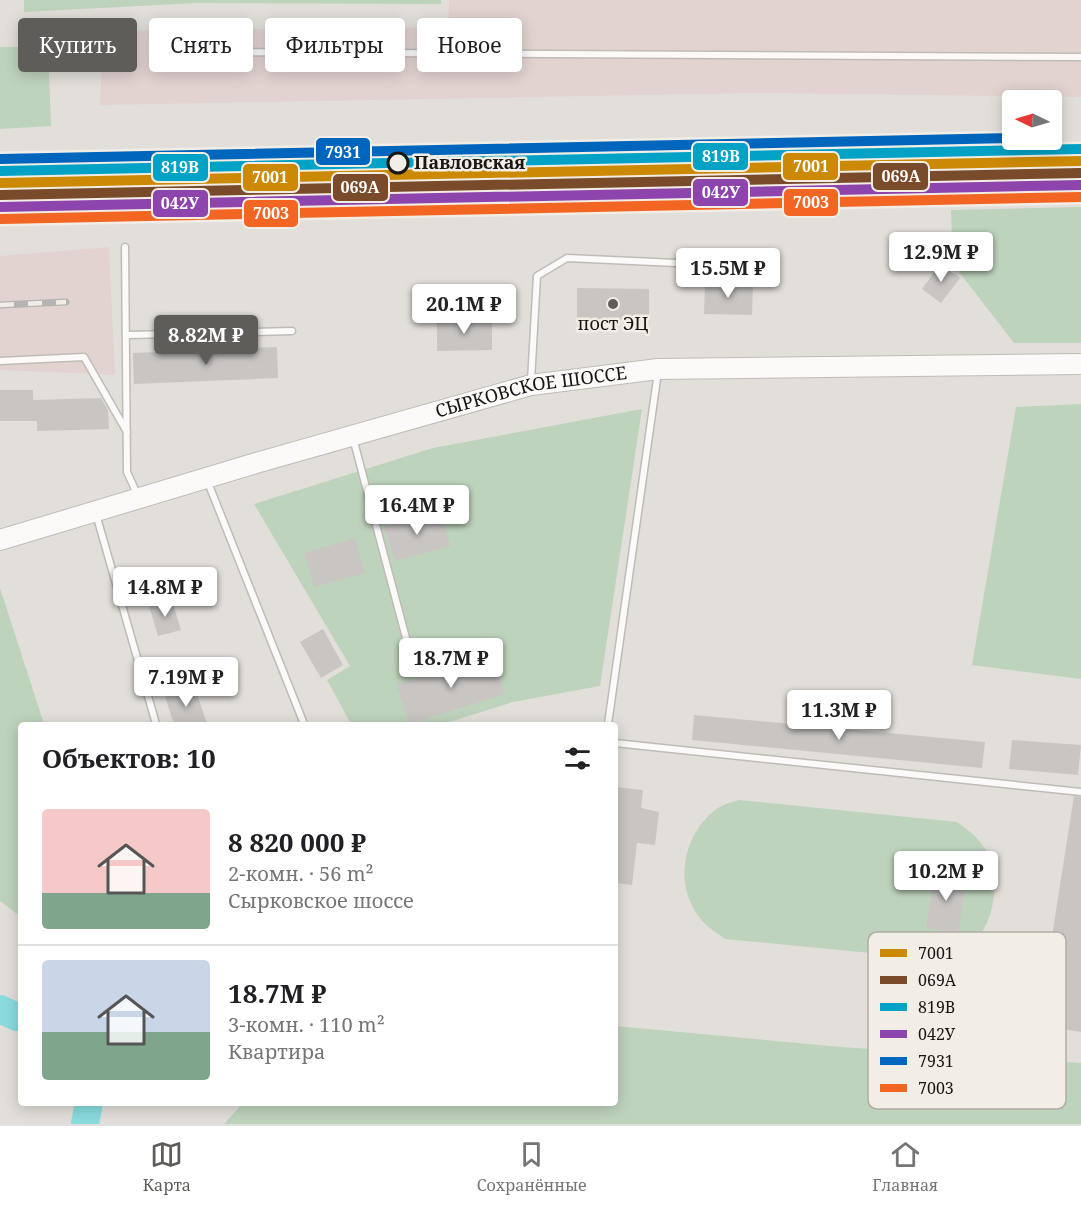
<!DOCTYPE html>
<html lang="ru">
<head>
<meta charset="utf-8">
<style>
	:root { --surface:#fff; --page:#f2f2f2; --text:#202124; --muted:#757577; --line:#e0e0e0; --accent:#5f5d59 }
	body { margin:0; font-family:"Noto Serif",serif; background:var(--page); color:var(--text); height:100vh; display:flex; flex-direction:column; font-size:22px; white-space:nowrap }
	* { box-sizing:border-box; margin:0 }
	p { font-size:20px; color:var(--muted) }
	.icon { flex:none; width:33px; height:33px; fill:none; stroke:currentColor; stroke-width:2; stroke-linecap:round; stroke-linejoin:round }
	.map { position:relative; flex:1; overflow:hidden }
	.sheet { position:absolute; left:18px; top:722px; width:600px; height:384px; display:flex; flex-direction:column; background:var(--surface); border-radius:6px; box-shadow:0 3px 15px #0003 }
	.sheet>* { flex:none }
	.guide { position:absolute; left:18px; top:18px; width:600px; height:54px; display:flex; gap:12px }
	.needle { width:39px; rotate:275deg }
	.tools { position:absolute; left:1002px; top:90px; display:grid; gap:12px }
	.tools a { display:grid; place-items:center; width:60px; height:60px; border-radius:6px; background:var(--surface); box-shadow:0 3px 15px #0003; font-size:30px }
	.price { position:absolute; translate:-50% -51px; padding:0 14px; border-radius:6px; background:#fff; color:#222; font-size:20px; line-height:39px; filter:drop-shadow(0 2px 3px #0008) }
	.price::after { content:''; position:absolute; left:50%; top:36px; width:18px; height:14px; margin-left:-9px; background:inherit; clip-path:polygon(0 0,100% 0,50% 100%) }
	.price.selected { background:var(--accent); color:#fff }
	ul { padding:0; list-style:none }
	li { display:flex; align-items:center; gap:18px; height:150px; padding:0 24px }
	li+li { border-top:2px solid var(--line) }
	li span { display:grid; place-items:center; flex:none; width:168px; height:120px; border-radius:6px; color:#555 }
	li>.icon { margin-inline-start:auto }
	span .icon { width:72px; height:72px; fill:#fffc; stroke-width:1 }
	li b { font-size:26px }
	h2 { display:flex; justify-content:space-between; align-items:center; height:72px; padding:0 24px; font-size:26px }
	.chip { padding:0 21px; border-radius:6px; background:var(--surface); box-shadow:0 3px 15px #0003; font-size:21px; line-height:54px }
	.chip.selected { background:var(--accent); color:#fff }
	.tabs { display:flex; justify-content:space-around; align-items:center; height:84px; border-top:2px solid var(--line); background:var(--surface); font-size:16px; color:var(--muted) }
	.tabs a { display:grid; justify-items:center; gap:3px }
	.tabs .selected { color:var(--accent) }
	.map>svg:first-child { display:block }
	.industrial { fill:#e2d3d0 }
	.green { fill:#bed3bc }
	.lines { fill:none; stroke-linecap:round; stroke-linejoin:round }
	.river { stroke:#89dbde; stroke-width:28 }
	.building { fill:#c8c5c3 }
	.service-casing { stroke:#bfbcb8; stroke-width:9 }
	.primary-casing { stroke:#bfbcb8; stroke-width:22 }
	.service { stroke:#fbfaf9; stroke-width:6 }
	.primary { stroke:#fbfaf9; stroke-width:20 }
	.rail-casing { stroke:#b5b4b4; stroke-width:7 }
	.rail { stroke:#f2ede5; stroke-width:4.5; stroke-dasharray:14; stroke-linecap:butt }
	.rail-1-casing { stroke:#f2ede5; stroke-width:15 }
	.rail-2-casing { stroke:#f2ede5; stroke-width:15 }
	.rail-3-casing { stroke:#f2ede5; stroke-width:15 }
	.rail-4-casing { stroke:#f2ede5; stroke-width:15 }
	.rail-5-casing { stroke:#f2ede5; stroke-width:15 }
	.rail-6-casing { stroke:#f2ede5; stroke-width:15 }
	.rail-1 { stroke:#cb8904; stroke-width:10 }
	.rail-2 { stroke:#7a4b2a; stroke-width:10 }
	.rail-3 { stroke:#01a2c5; stroke-width:10 }
	.rail-4 { stroke:#8e44ad; stroke-width:10 }
	.rail-5 { stroke:#0065bd; stroke-width:10 }
	.rail-6 { stroke:#f26522; stroke-width:10 }
	.stop-dot { fill:#f2ede5; stroke:#191714; stroke-width:3 }
	.poi-dot { fill:#5f5d59; stroke:#f2ede5; stroke-width:2 }
	.labels { text-anchor:middle; stroke-width:5; stroke-linejoin:round; paint-order:stroke }
	.stop-label { font-size:18px; font-weight:bold; fill:#191714; stroke:#f2ede5; text-anchor:start }
	.poi-label { font-size:18px; fill:#191714; stroke:#f2ede5 }
	.street-label { font-size:18px; fill:#191714; stroke:#f2ede5 }
	.key { fill:#f2ede5; stroke:#b1ada6; stroke-width:1.5 }
	.key-label { font-size:16px; fill:#191714 }
	.line-badge { stroke:#f2ede5; stroke-width:2 }
	.badge-label { font-size:16px; text-anchor:middle; font-weight:bold; fill:#fff }
</style>
</head>
<body>
<div class="map">
<svg width="1081" height="1124" viewBox="0 0 1081 1124">
	<rect width="100%" height="100%" fill="#e2dfda"/>
	<path class="industrial" d="M449 0H1081V97L758 93 100 105 103 31 448 27Z
		M109 247 115 375 0 370V256Z"/>
	<path class="green" d="M24 0H441V4L196 3 24 12Z
		M0 47H48L51 126 0 129Z
		M1081 207V343H1014L953 264 951 210Z
		M1081 404V679L972 665 1016 407Z
		M642 409 600 686 513 702 443 724H351L327 680 350 666 254 504 433 448Z
		M0 588 44 724H21V917L0 901Z
		M739 800 957 822C968 830 979 838 986 850 1003 880 994 932 964 951 958 955 950 957 943 960L725 939C714 931 702 924 695 911 674 878 686 830 718 808 724 804 732 802 739 800Z
		M615 1026 841 1047 1081 1063V1124H224L243 1103 615 1102Z"/>
	<g class="lines">
		<path class="river" d="M0 1009 17 1017 21 1015
			M85 1124 89 1102"/>
	</g>
	<path class="building" d="M940 264 960 278 941 303 922 289Z
		M705 283 753 284 752 315 704 314Z
		M577 288 649 289V320L577 319Z
		M437 319H492V350L437 351Z
		M277 347 278 378 134 384 133 353Z
		M0 390H33V400L101 398 108 410 109 429 37 431V421H0Z
		M440 510 450 546 395 561 384 527Z
		M355 538 365 573 314 587 304 553Z
		M172 600 181 630 158 636 149 606Z
		M323 629 343 665 321 678 300 642Z
		M492 654 505 694 409 724 397 685Z
		M195 688 207 724H174L165 697Z
		M694 715 985 742 982 768 692 740Z
		M1012 740 1081 745 1078 775 1009 769Z
		M615 787 643 790 641 808 659 812 655 845 637 843 632 885 615 883Z
		M1074 796 1081 797V1032L1038 1025Z
		M935 872 967 877 958 933 926 928Z"/>
	<g class="lines">
		<defs>
			<path id="service" d="M193 52 1081 57
				M125 247 127 472 138 496
				M128 335 292 331
				M0 361 84 357 127 432
				M531 381 537 276 567 258 676 263
				M353 438 406 638
				M207 480 304 724
				M96 514 156 724
				M608 724 658 372
				M615 743 1081 792"/>
			<g id="primary">
				<path id="s1" d="M0 540 256 463 531 385 658 369 1081 364"/>
			</g>
		</defs>
		<use href="#service" class="service-casing"/>
		<use href="#primary" class="primary-casing"/>
		<use href="#service" class="service"/>
		<use href="#primary" class="primary"/>
		<defs>
			<path id="rail" d="M0 198 1081 174
				M0 305 66 302"/>
		</defs>
		<use href="#rail" class="rail-casing"/>
		<use href="#rail" class="rail"/>
		<defs>
			<path id="rail-1" d="M0 183 1081 161"/>
			<path id="rail-2" d="M0 195 1081 173"/>
			<path id="rail-3" d="M0 171 1081 149"/>
			<path id="rail-4" d="M0 207 1081 185"/>
			<path id="rail-5" d="M0 159 1012 138"/>
			<path id="rail-6" d="M1 219 1081 197"/>
		</defs>
		<use href="#rail-1" class="rail-1-casing"/>
		<use href="#rail-2" class="rail-2-casing"/>
		<use href="#rail-3" class="rail-3-casing"/>
		<use href="#rail-4" class="rail-4-casing"/>
		<use href="#rail-5" class="rail-5-casing"/>
		<use href="#rail-6" class="rail-6-casing"/>
		<use href="#rail-1" class="rail-1"/>
		<use href="#rail-2" class="rail-2"/>
		<use href="#rail-3" class="rail-3"/>
		<use href="#rail-4" class="rail-4"/>
		<use href="#rail-5" class="rail-5"/>
		<use href="#rail-6" class="rail-6"/>
	</g>
	<circle class="stop-dot" cx="398" cy="163" r="10"/>
	<circle class="poi-dot" cx="613" cy="304" r="6"/>
	<g class="labels">
		<g class="stop-label">
			<text x="414" y="169">Павловская</text>
		</g>
		<g class="poi-label">
			<text x="613" y="330">пост ЭЦ</text>
		</g>
		<g class="street-label">
			<text dy="6" stroke="none"><textPath href="#s1" startOffset="552">СЫРКОВСКОЕ ШОССЕ</textPath></text>
		</g>
	</g>
	<rect x="868" y="932" width="198" height="177" rx="9" class="key"/>
	<rect x="880" y="949" width="27" height="8" fill="#cb8904"/>
	<rect x="880" y="976" width="27" height="8" fill="#7a4b2a"/>
	<rect x="880" y="1003" width="27" height="8" fill="#01a2c5"/>
	<rect x="880" y="1030" width="27" height="8" fill="#8e44ad"/>
	<rect x="880" y="1057" width="27" height="8" fill="#0065bd"/>
	<rect x="880" y="1084" width="27" height="8" fill="#f26522"/>
	<g class="key-label">
		<text x="918" y="959">7001</text>
		<text x="918" y="986">069А</text>
		<text x="918" y="1013">819В</text>
		<text x="918" y="1040">042У</text>
		<text x="918" y="1067">7931</text>
		<text x="918" y="1094">7003</text>
	</g>
	<g class="line-badge">
		<rect x="315" y="137" width="56" height="29" rx="6" fill="#0065bd"/>
		<rect x="692" y="142" width="57" height="29" rx="6" fill="#01a2c5"/>
		<rect x="782" y="152" width="57" height="29" rx="6" fill="#cb8904"/>
		<rect x="152" y="153" width="57" height="29" rx="6" fill="#01a2c5"/>
		<rect x="872" y="162" width="57" height="29" rx="6" fill="#7a4b2a"/>
		<rect x="242" y="163" width="57" height="29" rx="6" fill="#cb8904"/>
		<rect x="332" y="173" width="57" height="29" rx="6" fill="#7a4b2a"/>
		<rect x="692" y="178" width="57" height="29" rx="6" fill="#8e44ad"/>
		<rect x="783" y="188" width="56" height="29" rx="6" fill="#f26522"/>
		<rect x="152" y="189" width="57" height="29" rx="6" fill="#8e44ad"/>
		<rect x="243" y="199" width="56" height="29" rx="6" fill="#f26522"/>
	</g>
	<g class="badge-label">
		<text x="343" y="158">7931</text>
		<text x="721" y="162">819В</text>
		<text x="811" y="172">7001</text>
		<text x="180" y="173">819В</text>
		<text x="901" y="182">069А</text>
		<text x="270" y="183">7001</text>
		<text x="360" y="193">069А</text>
		<text x="721" y="198">042У</text>
		<text x="811" y="208">7003</text>
		<text x="180" y="209">042У</text>
		<text x="271" y="219">7003</text>
	</g>
</svg>
<div class="tools">
<a><svg class="needle" viewBox="-14 -14 28 28"><path d="M0-13l5 13h-10z" fill="#e53935"/><path d="M0 13l5-13h-10z" fill="#757577"/></svg></a>
</div>
<b class="price" style="left:941px;top:283px">12.9M ₽</b>
<b class="price" style="left:728px;top:299px">15.5M ₽</b>
<b class="price" style="left:464px;top:335px">20.1M ₽</b>
<b class="price selected" style="left:206px;top:366px">8.82M ₽</b>
<b class="price" style="left:417px;top:536px">16.4M ₽</b>
<b class="price" style="left:165px;top:618px">14.8M ₽</b>
<b class="price" style="left:451px;top:689px">18.7M ₽</b>
<b class="price" style="left:186px;top:708px">7.19M ₽</b>
<b class="price" style="left:839px;top:741px">11.3M ₽</b>
<b class="price" style="left:946px;top:902px">10.2M ₽</b>
<div class="guide">
<a class="chip selected">Купить</a>
<a class="chip">Снять</a>
<a class="chip">Фильтры</a>
<a class="chip">Новое</a>
</div>
<section class="sheet">
<h2>Объектов: 10<svg class="icon" aria-label="filters" viewBox="0 0 24 24"><path d="M4 7h16M4 17h16"/><circle cx="9" cy="7" r="2"/><circle cx="15" cy="17" r="2"/></svg></h2>
<ul>
<li><span style="background:linear-gradient(#f6c9c9 70%,#7fa58c 0)"><svg class="icon" aria-label="home" viewBox="0 0 24 24"><path d="M3 11l9-7 9 7M6 9v11h12V9"/></svg></span><div><b>8 820 000 ₽</b><p>2-комн. · 56 m²</p><p>Сырковское шоссе</p></div></li>
<li><span style="background:linear-gradient(#c9d6e8 60%,#7fa58c 0)"><svg class="icon" aria-label="home" viewBox="0 0 24 24"><path d="M3 11l9-7 9 7M6 9v11h12V9"/></svg></span><div><b>18.7M ₽</b><p>3-комн. · 110 m²</p><p>Квартира</p></div></li>
</ul>
</section>
</div>
<nav class="tabs">
<a class="selected"><svg class="icon" aria-label="map" viewBox="0 0 24 24"><path d="M3 6l6-2 6 2 6-2v14l-6 2-6-2-6 2zM9 4v14M15 6v14"/></svg>Карта</a>
<a><svg class="icon" aria-label="saved" viewBox="0 0 24 24"><path d="M7 4h10v16l-5-4-5 4z"/></svg>Сохранённые</a>
<a><svg class="icon" aria-label="home" viewBox="0 0 24 24"><path d="M3 11l9-7 9 7M6 9v11h12V9"/></svg>Главная</a>
</nav>
</body>
</html>
